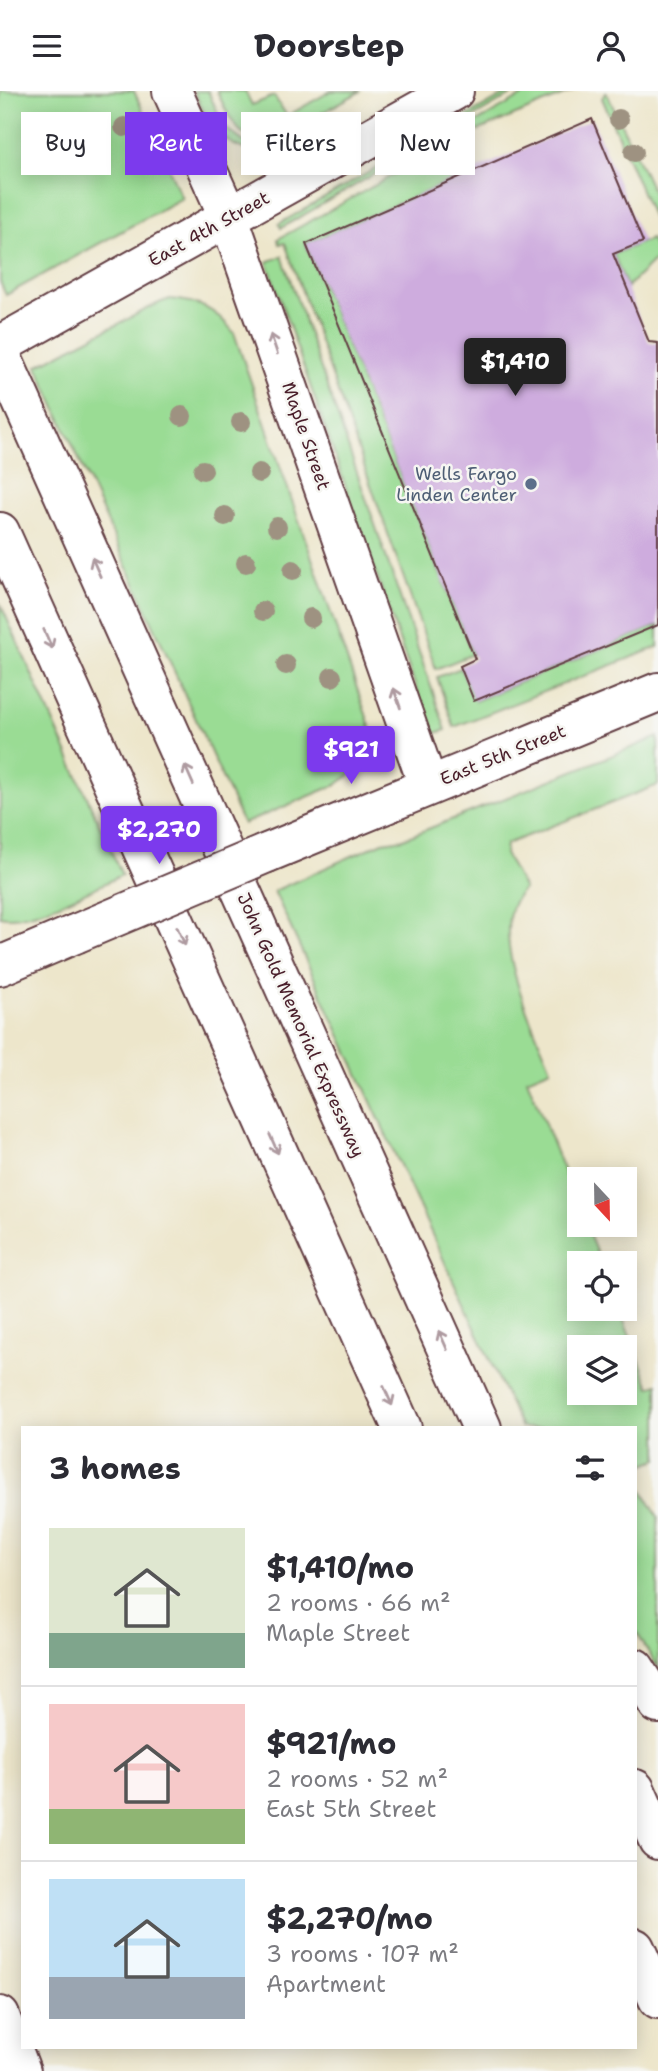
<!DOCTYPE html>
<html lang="en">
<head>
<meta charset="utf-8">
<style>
	:root { --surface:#fff; --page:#f7f7f7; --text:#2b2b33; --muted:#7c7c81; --line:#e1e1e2; --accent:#7c3aed }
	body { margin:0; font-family:"Shantell Sans",sans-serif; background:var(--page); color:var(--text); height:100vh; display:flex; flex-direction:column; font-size:26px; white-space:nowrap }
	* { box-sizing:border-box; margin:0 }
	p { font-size:23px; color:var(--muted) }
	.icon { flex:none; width:38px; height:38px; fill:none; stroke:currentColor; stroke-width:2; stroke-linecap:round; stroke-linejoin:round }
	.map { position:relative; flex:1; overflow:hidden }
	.side { position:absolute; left:21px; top:1335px; width:616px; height:623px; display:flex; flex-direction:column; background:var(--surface); border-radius:0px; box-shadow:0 4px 18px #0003 }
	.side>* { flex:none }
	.guide { position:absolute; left:21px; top:21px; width:616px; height:63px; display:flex; gap:14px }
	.needle { width:46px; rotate:158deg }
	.buttons { position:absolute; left:567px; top:1076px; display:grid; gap:14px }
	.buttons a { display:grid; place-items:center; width:70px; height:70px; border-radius:0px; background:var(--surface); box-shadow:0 4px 18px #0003; font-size:35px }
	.price { position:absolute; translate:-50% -60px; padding:0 16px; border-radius:7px; background:var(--accent); color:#fff; font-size:23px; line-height:46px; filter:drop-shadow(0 2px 4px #0008) }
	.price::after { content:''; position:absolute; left:50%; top:42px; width:21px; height:16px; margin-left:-10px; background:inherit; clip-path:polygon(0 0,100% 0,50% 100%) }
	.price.current { background:#222; color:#fff }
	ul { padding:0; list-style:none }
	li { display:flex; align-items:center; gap:21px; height:175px; padding:0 28px }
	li+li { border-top:2px solid var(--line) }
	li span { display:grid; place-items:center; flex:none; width:196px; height:140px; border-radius:0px; color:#555 }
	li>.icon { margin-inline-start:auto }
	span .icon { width:84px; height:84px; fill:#fffc; stroke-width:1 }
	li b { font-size:30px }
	h2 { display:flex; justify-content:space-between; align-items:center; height:84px; padding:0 28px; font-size:30px }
	.chip { padding:0 24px; border-radius:0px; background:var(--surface); box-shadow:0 4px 18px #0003; font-size:24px; line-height:63px }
	.chip.current { background:var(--accent); color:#fff }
	header { display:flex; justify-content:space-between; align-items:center; height:91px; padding:0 28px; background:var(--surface); font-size:32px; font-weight:700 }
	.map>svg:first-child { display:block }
	.green { fill:#9adc94; stroke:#727e60; stroke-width:2; fill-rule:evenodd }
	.building { fill:#ceacde }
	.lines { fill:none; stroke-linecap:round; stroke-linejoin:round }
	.minor-casing { stroke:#623d43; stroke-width:42 }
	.major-casing { stroke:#623d43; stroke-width:42 }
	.highway-casing { stroke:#623d43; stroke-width:42 }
	.minor { stroke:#fff; stroke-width:38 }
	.major { stroke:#fff; stroke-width:38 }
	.highway { stroke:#fff; stroke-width:38 }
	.major-bridge-casing { stroke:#623d43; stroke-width:42; stroke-linecap:butt }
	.major-bridge { stroke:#fff; stroke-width:38 }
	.tree { fill:#9e9281 }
	.oneway { stroke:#ae9aa0 }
	.service-dot { fill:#5c6f8a; stroke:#f6f6f2; stroke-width:2.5 }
	.labels { text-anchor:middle; stroke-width:5; stroke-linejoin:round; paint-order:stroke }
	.street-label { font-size:18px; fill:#4a1f2b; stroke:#f6f6f2 }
	.service-label { font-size:18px; fill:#4e5e75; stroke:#f6f6f2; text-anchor:end }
</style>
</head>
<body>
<header><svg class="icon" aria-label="menu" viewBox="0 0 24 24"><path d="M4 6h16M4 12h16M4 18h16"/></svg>Doorstep<svg class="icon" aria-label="person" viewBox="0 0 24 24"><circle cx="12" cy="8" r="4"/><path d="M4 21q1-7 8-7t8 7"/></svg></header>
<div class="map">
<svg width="658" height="1980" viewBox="0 0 658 1980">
	<rect width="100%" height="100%" fill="#f6f6f2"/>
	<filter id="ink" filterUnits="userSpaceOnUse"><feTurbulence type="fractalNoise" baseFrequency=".0143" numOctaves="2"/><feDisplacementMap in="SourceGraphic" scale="14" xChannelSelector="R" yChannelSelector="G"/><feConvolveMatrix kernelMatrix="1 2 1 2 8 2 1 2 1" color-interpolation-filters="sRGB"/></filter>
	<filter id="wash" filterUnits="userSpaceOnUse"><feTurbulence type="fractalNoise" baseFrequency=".00686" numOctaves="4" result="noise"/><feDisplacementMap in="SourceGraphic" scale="28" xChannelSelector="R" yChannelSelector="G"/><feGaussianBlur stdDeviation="1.57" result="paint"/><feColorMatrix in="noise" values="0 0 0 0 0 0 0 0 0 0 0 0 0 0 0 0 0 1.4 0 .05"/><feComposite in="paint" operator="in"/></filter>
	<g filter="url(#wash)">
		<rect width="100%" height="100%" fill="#ede6cb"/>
		<path class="green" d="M0 0H134L182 107 6 204 0 191Z
			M194 0H208L224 36 248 54 246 59C216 49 206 27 194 0Z
			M217 0H245L252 14 274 5 287 25 331 0H361C341 11 322 22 303 33 253 62 239 51 217 0Z
			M511 0H518L281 137 279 133Z
			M531 0H573L470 43 468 36Z
			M606 1 658 111V139L602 7Z
			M455 50 469 82 306 153 473 563 436 578 285 152 279 153 278 148Z
			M651 148 658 166 627 196 613 163Z
			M282 165 446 639 432 643 267 171Z
			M170 208C199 210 217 219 234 242L371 638C371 664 359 678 338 693L243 733 37 275C62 262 85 249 110 237 131 228 148 215 170 208Z
			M0 512 122 784C96 796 27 833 0 825Z
			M658 534V556L454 636 437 586 461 577 475 610Z
			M658 646V694L506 753 505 763 524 798C482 834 534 935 551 978L527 988 579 1119V1134H585L601 1172H579V1218H619L650 1296 658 1293V1368L635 1377V1337H521L274 800 383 751 403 748ZM579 1256H625V1302H579Z
			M635 1387 658 1426V1577L635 1539Z"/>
		<g id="blocks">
			<path class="building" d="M592 28 643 151 613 163 649 251 658 252V534L474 610 460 575 475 568 306 153Z"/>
		</g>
	</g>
	<g filter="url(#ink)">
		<use href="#blocks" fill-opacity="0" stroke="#623d43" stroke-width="2"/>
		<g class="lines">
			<defs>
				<path id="minor" d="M172 0 229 127 428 694
					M0 254 454 0
					M0 1925 21 1980"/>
				<path id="major" d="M267 762 658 601
					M0 875 75 843"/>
				<path id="highway" d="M0 262 482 1337
					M0 441 402 1337
					M635 1577 658 1613
					M635 1698 658 1749
					M635 1857 658 1908"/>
			</defs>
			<use href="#minor" class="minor-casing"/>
			<use href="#major" class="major-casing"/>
			<use href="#highway" class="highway-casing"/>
			<use href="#minor" class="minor"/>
			<use href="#major" class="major"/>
			<use href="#highway" class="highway"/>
			<defs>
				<path id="major-bridge" d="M75 843 267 762"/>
			</defs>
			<use href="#major-bridge" class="major-bridge-casing"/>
			<use href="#major-bridge" class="major-bridge"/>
		</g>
		<g class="tree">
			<circle cx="619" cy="28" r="10"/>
			<circle cx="124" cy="36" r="10"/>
			<circle cx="57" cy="38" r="10"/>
			<circle cx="634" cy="61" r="10"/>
			<circle cx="182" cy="325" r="10"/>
			<circle cx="241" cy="331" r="10"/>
			<circle cx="203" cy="379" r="10"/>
			<circle cx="259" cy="382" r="10"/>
			<circle cx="225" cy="425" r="10"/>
			<circle cx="277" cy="436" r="10"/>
			<circle cx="246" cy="472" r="10"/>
			<circle cx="293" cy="479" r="10"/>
			<circle cx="263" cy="520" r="10"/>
			<circle cx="311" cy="527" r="10"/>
			<circle cx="286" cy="574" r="10"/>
			<circle cx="332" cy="586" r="10"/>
		</g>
		<defs><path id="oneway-shaft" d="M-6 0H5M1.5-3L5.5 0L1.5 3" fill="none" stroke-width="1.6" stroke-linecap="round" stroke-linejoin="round" transform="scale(1.75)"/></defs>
		<g class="oneway">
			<use href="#oneway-shaft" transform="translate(274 253) rotate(-109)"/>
			<use href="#oneway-shaft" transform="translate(96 476) rotate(-114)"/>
			<use href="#oneway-shaft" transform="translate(48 548) rotate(66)"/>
			<use href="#oneway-shaft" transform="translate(397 607) rotate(-109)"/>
			<use href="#oneway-shaft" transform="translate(189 684) rotate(-114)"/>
			<use href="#oneway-shaft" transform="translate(181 845) rotate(66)"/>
			<use href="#oneway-shaft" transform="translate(274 1053) rotate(66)"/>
			<use href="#oneway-shaft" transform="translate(443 1249) rotate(-114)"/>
			<use href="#oneway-shaft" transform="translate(388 1305) rotate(66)"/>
		</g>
	</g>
	<circle class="service-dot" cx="531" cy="393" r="7"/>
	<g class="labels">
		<g class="street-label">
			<text transform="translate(209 138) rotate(-29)" y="6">East 4th Street</text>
			<text transform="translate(306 345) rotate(71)" y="6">Maple Street</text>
			<text transform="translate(503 664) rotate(-22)" y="6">East 5th Street</text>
			<text transform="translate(301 934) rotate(66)" y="6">John Gold Memorial Expressway</text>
		</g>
		<g class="service-label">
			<text x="517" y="389">Wells Fargo<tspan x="517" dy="21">Linden Center</tspan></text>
		</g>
	</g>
</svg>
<div class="buttons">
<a><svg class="needle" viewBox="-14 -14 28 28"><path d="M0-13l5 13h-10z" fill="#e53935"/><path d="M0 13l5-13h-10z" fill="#7c7c81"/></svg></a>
<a><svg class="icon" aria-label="locate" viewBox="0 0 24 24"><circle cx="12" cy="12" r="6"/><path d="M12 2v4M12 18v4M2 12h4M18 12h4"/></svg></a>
<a><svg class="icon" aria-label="layers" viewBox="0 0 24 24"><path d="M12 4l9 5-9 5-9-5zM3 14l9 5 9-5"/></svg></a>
</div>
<b class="price current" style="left:515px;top:307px">$1,410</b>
<b class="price" style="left:351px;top:695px">$921</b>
<b class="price" style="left:159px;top:775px">$2,270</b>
<div class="guide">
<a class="chip">Buy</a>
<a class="chip current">Rent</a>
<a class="chip">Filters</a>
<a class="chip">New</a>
</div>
<section class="side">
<h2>3 homes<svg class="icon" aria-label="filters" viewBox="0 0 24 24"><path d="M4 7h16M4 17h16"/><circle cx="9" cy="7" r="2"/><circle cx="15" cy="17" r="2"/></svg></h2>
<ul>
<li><span style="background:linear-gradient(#dfe7d0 75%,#7fa58c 0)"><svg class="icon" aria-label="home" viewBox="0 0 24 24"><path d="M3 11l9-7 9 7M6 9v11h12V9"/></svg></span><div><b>$1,410/mo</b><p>2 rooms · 66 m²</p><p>Maple Street</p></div></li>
<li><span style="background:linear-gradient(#f6c9c9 75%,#8fb573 0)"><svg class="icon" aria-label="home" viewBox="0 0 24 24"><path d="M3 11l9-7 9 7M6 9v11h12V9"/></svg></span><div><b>$921/mo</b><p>2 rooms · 52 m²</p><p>East 5th Street</p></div></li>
<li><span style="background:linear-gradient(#bfe0f5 70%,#9aa5b1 0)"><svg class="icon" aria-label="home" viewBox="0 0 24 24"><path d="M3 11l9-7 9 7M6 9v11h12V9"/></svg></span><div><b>$2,270/mo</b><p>3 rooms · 107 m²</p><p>Apartment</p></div></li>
</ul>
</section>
</div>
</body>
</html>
